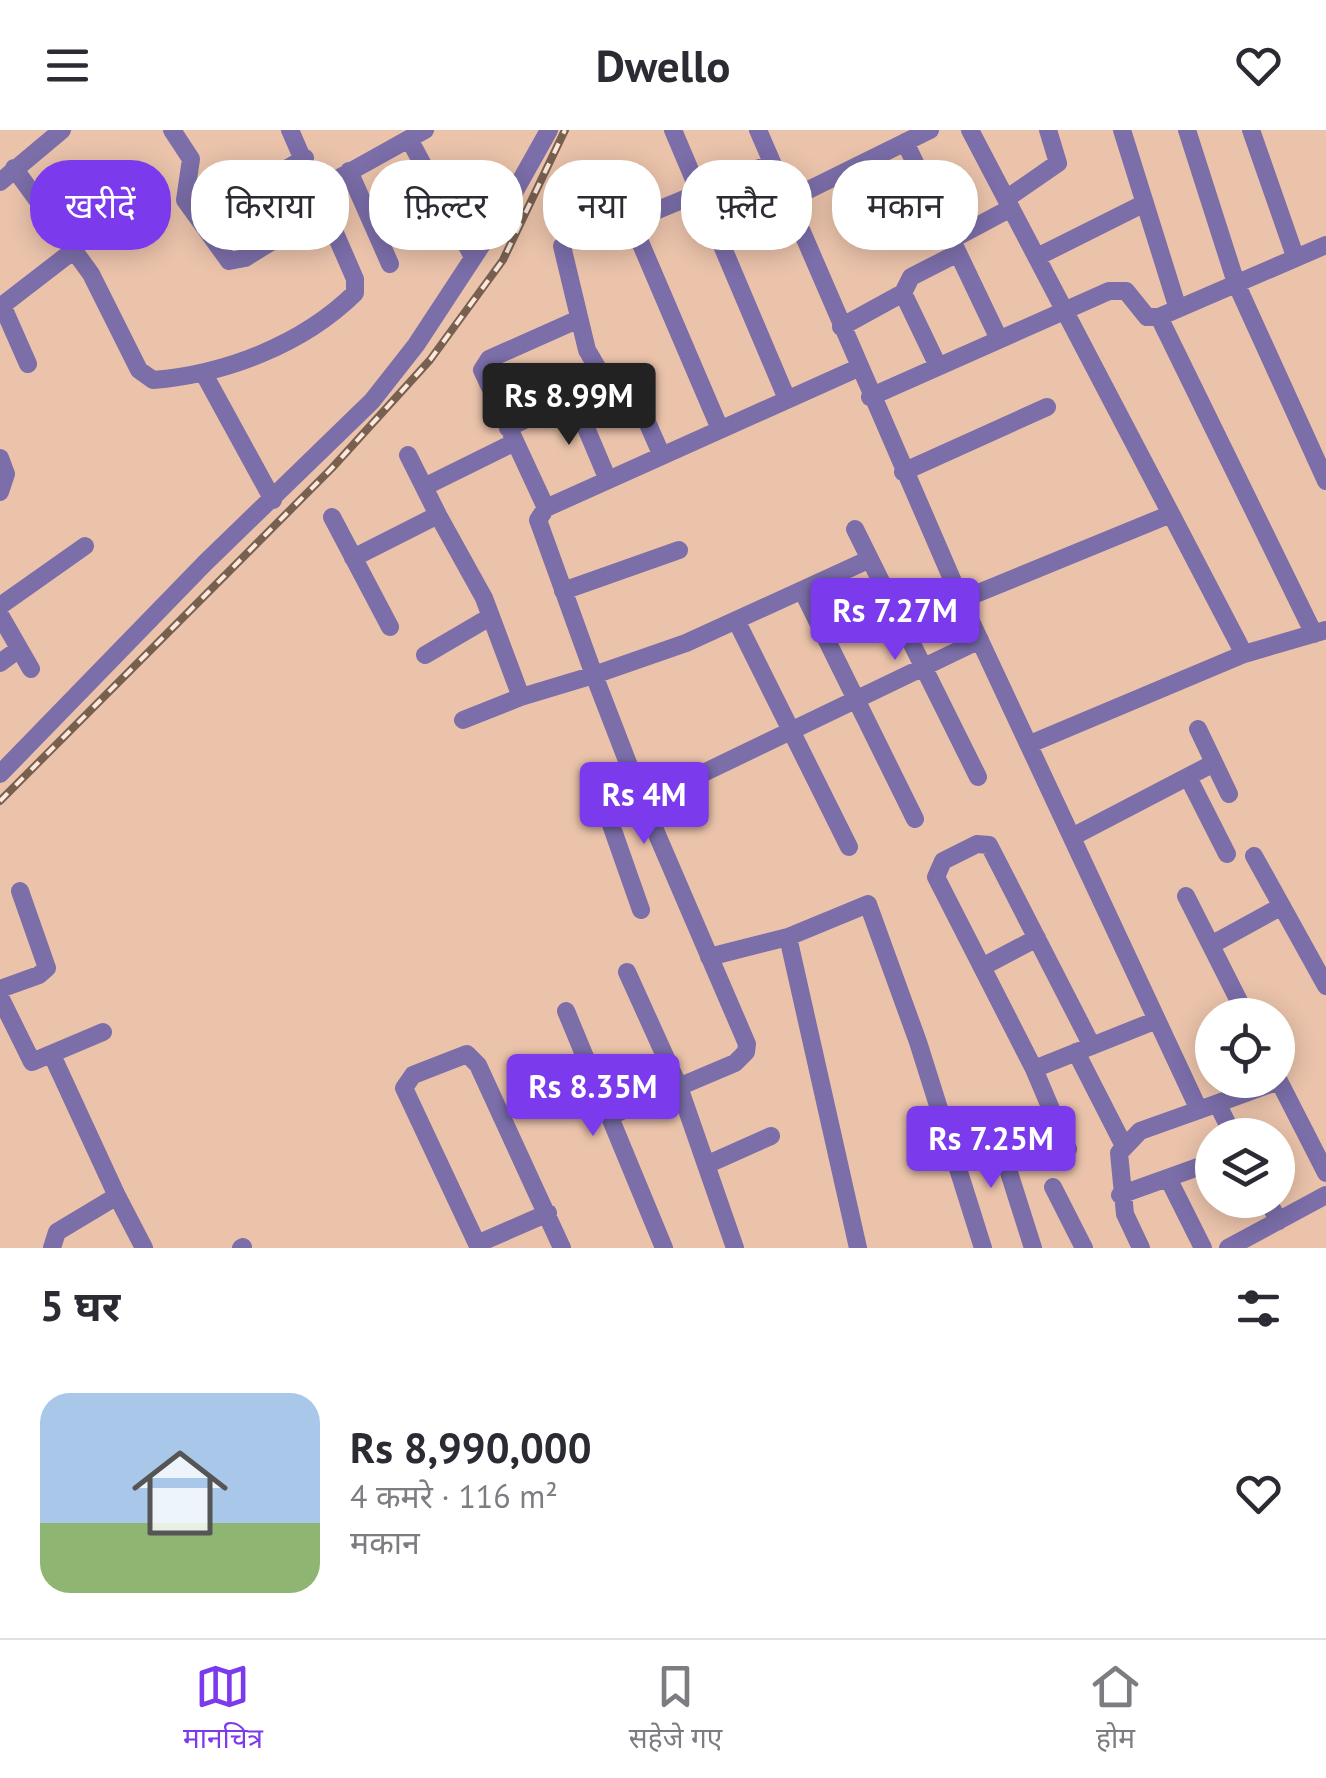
<!DOCTYPE html>
<html lang="hi">
<head>
<meta charset="utf-8">
<style>
	:root { --surface:#fff; --page:#f2f2f3; --text:#2b2b33; --muted:#7c7c81; --line:#e1e1e2; --accent:#7c3aed }
	body { margin:0; font-family:"PT Sans","Noto Sans Devanagari",sans-serif; background:var(--page); color:var(--text); height:100vh; display:flex; flex-direction:column; font-size:38px; white-space:nowrap }
	* { box-sizing:border-box; margin:0 }
	p { font-size:32px; color:var(--muted) }
	.icon { flex:none; width:55px; height:55px; fill:none; stroke:currentColor; stroke-width:2; stroke-linecap:round; stroke-linejoin:round }
	.map { position:relative; height:1118px; overflow:hidden }
	.sheet { display:flex; flex-direction:column; background:var(--surface); flex:1 }
	.sheet>* { flex:none }
	.top-card { position:absolute; left:30px; top:30px; width:1268px; height:90px; display:flex; gap:20px }
	.tools { position:absolute; left:1195px; top:868px; display:grid; gap:20px }
	.tools a { display:grid; place-items:center; width:100px; height:100px; border-radius:50%; background:var(--surface); box-shadow:0 5px 25px #0003; font-size:50px }
	.price { position:absolute; translate:-50% -85px; padding:0 22px; border-radius:10px; background:var(--accent); color:#fff; font-size:32px; line-height:65px; filter:drop-shadow(0 2px 5px #0008) }
	.price::after { content:''; position:absolute; left:50%; top:60px; width:30px; height:22px; margin-left:-15px; background:inherit; clip-path:polygon(0 0,100% 0,50% 100%) }
	.price.selected { background:#222; color:#fff }
	ul { padding:0; list-style:none }
	li { display:flex; align-items:center; gap:30px; height:250px; padding:0 40px }
	li span { display:grid; place-items:center; flex:none; width:280px; height:200px; border-radius:30px; color:#555 }
	li>.icon { margin-inline-start:auto }
	span .icon { width:120px; height:120px; fill:#fffc; stroke-width:1 }
	li b { font-size:42px }
	h2 { display:flex; justify-content:space-between; align-items:center; height:120px; padding:0 40px; font-size:42px }
	.tag { padding:0 35px; border-radius:40px; background:var(--surface); box-shadow:0 5px 25px #0003; font-size:35px; line-height:90px }
	.tag.selected { background:var(--accent); color:#fff }
	header { display:flex; justify-content:space-between; align-items:center; height:130px; padding:0 40px; background:var(--surface); font-size:45px; font-weight:800 }
	.dock { display:flex; justify-content:space-around; align-items:center; height:140px; border-top:2px solid var(--line); background:var(--surface); font-size:28px; color:var(--muted) }
	.dock a { display:grid; justify-items:center; gap:5px }
	.dock .selected { color:var(--accent) }
	.map>svg:first-child { display:block }
	.lines { fill:none; stroke-linecap:round; stroke-linejoin:round }
	.minor { stroke:#7b6ea9; stroke-width:18 }
	.rail-casing { stroke:#786051; stroke-width:8 }
	.rail { stroke:#fde8dc; stroke-width:4; stroke-dasharray:11; stroke-linecap:butt }
</style>
</head>
<body>
<header><svg class="icon" aria-label="menu" viewBox="0 0 24 24"><path d="M4 6h16M4 12h16M4 18h16"/></svg>Dwello<svg class="icon" aria-label="heart" viewBox="0 0 24 24"><path d="M12 20l-8-8c-3-5 5-10 8-4 3-6 11-1 8 4z"/></svg></header>
<div class="map">
<svg width="1326" height="1118" viewBox="0 0 1326 1118">
	<rect width="100%" height="100%" fill="#ebc3ab"/>
	<g class="lines">
		<path class="minor" d="M172 0 191 29 185 70 229 131 245 128 326 78
			M673 0 787 269
			M758 0 961 470 1199 980 1279 951 1326 1043
			M970 0 1171 384
			M1122 0 1178 179
			M1187 0 1236 153 1326 351
			M1251 0 1295 126
			M409 9 473 127
			M905 12 999 209
			M14 38 91 144 139 240 153 250C225 244 302 215 355 163V149L290 0
			M349 41 390 134
			M614 51 720 299
			M0 52 62 0
			M319 59 425 0
			M1006 69 1058 33 1048 0
			M788 70 930 0
			M225 75 305 28
			M631 91 772 33
			M951 110 1011 78
			M69 113 102 78
			M562 116 587 220 605 251 617 246 629 251 662 326
			M1037 127 1145 73
			M903 163 911 147 958 123
			M2 175 28 234
			M0 177 74 120
			M1159 187 1314 504
			M841 197 903 163 938 236
			M858 238 546 378 538 390 594 545 686 513 870 429
			M204 244 273 370
			M573 267 608 350
			M870 267 1109 161H1126L1147 187H1159L1326 115
			M508 298 605 251
			M408 325 438 385
			M0 328 6 344 0 362
			M903 342 1047 277
			M424 357 515 312
			M546 378 482 240 489 229 579 189
			M332 387 390 497
			M855 399 978 647
			M353 428 438 385 484 468 521 567 594 545 643 672
			M802 460 915 689
			M563 461 679 420
			M961 470 1171 384 1244 524
			M0 476 85 416
			M0 485 31 539
			M736 490 849 717
			M425 525 490 487
			M0 533 19 519
			M463 590 521 567
			M1198 599 1229 664
			M1030 614 1244 524 1326 500
			M0 644 205 433 372 271 416 215 502 84 549 0
			M1188 647 1227 724
			M602 669 641 780
			M610 692 646 678
			M1072 707 1214 633
			M1254 726 1326 856
			M1186 766 1246 885
			M1211 815 1282 776
			M709 827 788 807
			M982 837 1037 808
			M627 842 679 957 735 1118
			M0 859 39 845 47 838 20 761
			M0 867 32 932 103 902
			M566 881 664 1118
			M1076 922 1123 1014
			M52 925 117 1066
			M1034 939 1157 890
			M1218 975 1233 1005
			M610 986 735 933 746 922 747 914 643 672 980 510
			M951 1017 986 1005 999 1011 1033 1118
			M1068 1019 1034 939 936 747 943 731 977 714 989 715 1092 916
			M706 1035 771 1006
			M1168 1048 1203 1118
			M1053 1057 1084 1118
			M1120 1065 1212 1032
			M1267 1070 1279 1091
			M477 1114 548 1083
			M52 1118 57 1102 117 1066 144 1118
			M241 1118 243 1117
			M479 1118 404 958 413 945 467 924 478 935 562 1118
			M858 1118 788 807 868 774 918 912 983 1118
			M1141 1118 1125 1084 1119 1023 1140 1001 1199 980
			M1228 1118 1326 1065"/>
		<defs>
			<path id="rail" d="M0 671 332 338 430 230 503 130 565 0"/>
		</defs>
		<use href="#rail" class="rail-casing"/>
		<use href="#rail" class="rail"/>
	</g>
</svg>
<div class="tools">
<a><svg class="icon" aria-label="locate" viewBox="0 0 24 24"><circle cx="12" cy="12" r="6"/><path d="M12 2v4M12 18v4M2 12h4M18 12h4"/></svg></a>
<a><svg class="icon" aria-label="layers" viewBox="0 0 24 24"><path d="M12 4l9 5-9 5-9-5zM3 14l9 5 9-5"/></svg></a>
</div>
<b class="price selected" style="left:569px;top:318px">Rs 8.99M</b>
<b class="price" style="left:895px;top:533px">Rs 7.27M</b>
<b class="price" style="left:644px;top:717px">Rs 4M</b>
<b class="price" style="left:593px;top:1009px">Rs 8.35M</b>
<b class="price" style="left:991px;top:1061px">Rs 7.25M</b>
<div class="top-card">
<a class="tag selected">खरीदें</a>
<a class="tag">किराया</a>
<a class="tag">फ़िल्टर</a>
<a class="tag">नया</a>
<a class="tag">फ़्लैट</a>
<a class="tag">मकान</a>
</div>
</div>
<section class="sheet">
<h2>5 घर<svg class="icon" aria-label="filters" viewBox="0 0 24 24"><path d="M4 7h16M4 17h16"/><circle cx="9" cy="7" r="2"/><circle cx="15" cy="17" r="2"/></svg></h2>
<ul>
<li><span style="background:linear-gradient(#a9c7e8 65%,#8fb573 0)"><svg class="icon" aria-label="home" viewBox="0 0 24 24"><path d="M3 11l9-7 9 7M6 9v11h12V9"/></svg></span><div><b>Rs 8,990,000</b><p>4 कमरे · 116 m²</p><p>मकान</p></div><svg class="icon" aria-label="heart" viewBox="0 0 24 24"><path d="M12 20l-8-8c-3-5 5-10 8-4 3-6 11-1 8 4z"/></svg></li>
</ul>
</section>
<nav class="dock">
<a class="selected"><svg class="icon" aria-label="map" viewBox="0 0 24 24"><path d="M3 6l6-2 6 2 6-2v14l-6 2-6-2-6 2zM9 4v14M15 6v14"/></svg>मानचित्र</a>
<a><svg class="icon" aria-label="saved" viewBox="0 0 24 24"><path d="M7 4h10v16l-5-4-5 4z"/></svg>सहेजे गए</a>
<a><svg class="icon" aria-label="home" viewBox="0 0 24 24"><path d="M3 11l9-7 9 7M6 9v11h12V9"/></svg>होम</a>
</nav>
</body>
</html>
